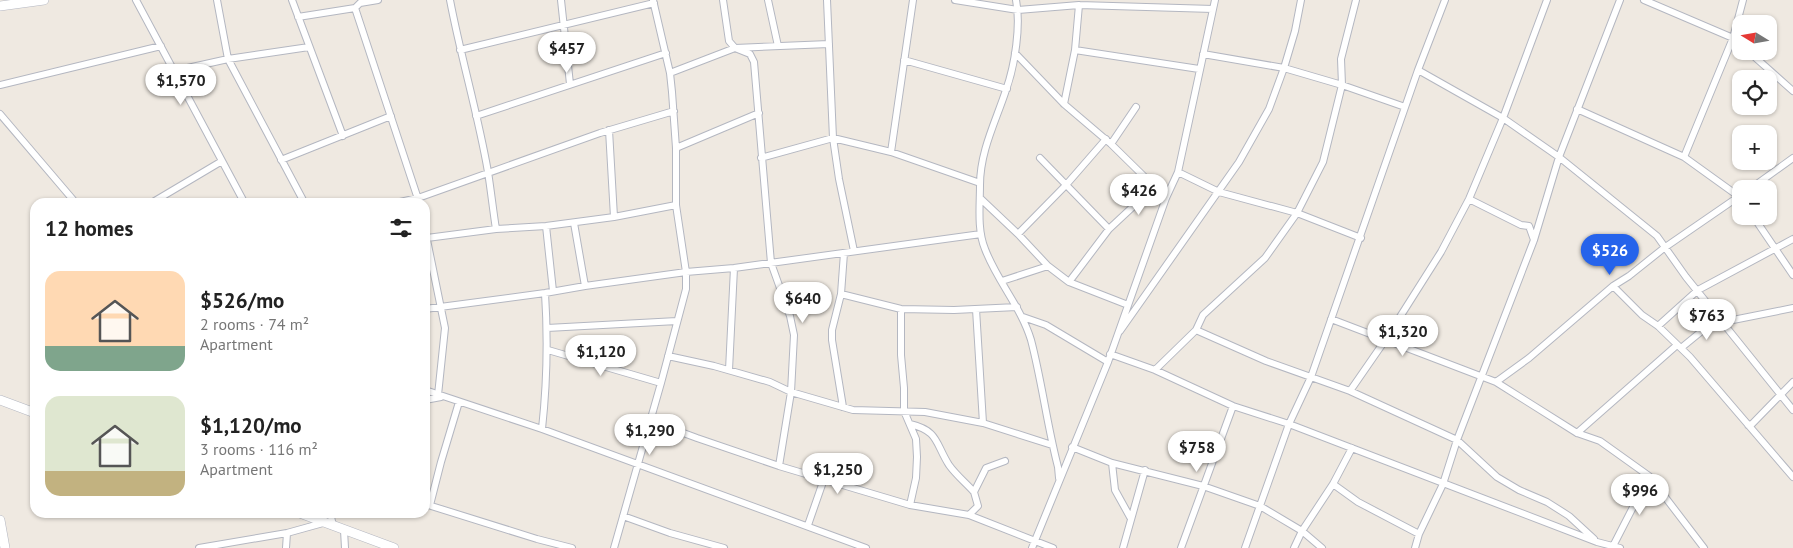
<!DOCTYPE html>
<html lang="en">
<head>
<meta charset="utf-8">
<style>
	:root { --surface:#fff; --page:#f2f2f2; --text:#222; --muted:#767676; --accent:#2563eb }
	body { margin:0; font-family:"PT Sans",sans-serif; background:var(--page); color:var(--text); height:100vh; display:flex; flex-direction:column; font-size:19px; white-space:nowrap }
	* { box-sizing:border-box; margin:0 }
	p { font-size:16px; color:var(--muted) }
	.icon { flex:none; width:28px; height:28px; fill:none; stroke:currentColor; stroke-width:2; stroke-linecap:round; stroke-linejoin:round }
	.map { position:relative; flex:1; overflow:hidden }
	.drawer { position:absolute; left:30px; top:198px; width:400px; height:320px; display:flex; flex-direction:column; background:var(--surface); border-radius:15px; box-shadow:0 1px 4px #0004 }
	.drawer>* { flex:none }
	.needle { width:32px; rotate:281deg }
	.fabs { position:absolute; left:1732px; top:15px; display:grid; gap:10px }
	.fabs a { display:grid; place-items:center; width:45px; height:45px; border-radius:10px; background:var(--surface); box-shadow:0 1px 4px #0004; font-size:25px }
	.price { position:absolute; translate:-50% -42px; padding:0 11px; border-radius:18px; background:#fff; color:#222; font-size:16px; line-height:32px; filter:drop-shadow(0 1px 2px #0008) }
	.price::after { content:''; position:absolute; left:50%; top:30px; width:15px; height:11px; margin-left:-8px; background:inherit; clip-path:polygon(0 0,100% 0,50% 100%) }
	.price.selected { background:var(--accent); color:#fff }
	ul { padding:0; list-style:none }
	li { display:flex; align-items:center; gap:15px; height:125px; padding:0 15px }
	li span { display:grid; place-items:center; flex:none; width:140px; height:100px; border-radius:15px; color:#555 }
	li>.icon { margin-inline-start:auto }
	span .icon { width:60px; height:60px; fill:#fffc; stroke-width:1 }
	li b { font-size:21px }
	h2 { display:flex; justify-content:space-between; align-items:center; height:60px; padding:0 15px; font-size:21px }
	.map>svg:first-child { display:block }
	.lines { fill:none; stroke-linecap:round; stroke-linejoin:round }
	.street-casing { stroke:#b4b7c1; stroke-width:8 }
	.secondary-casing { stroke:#b4b7c1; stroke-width:10 }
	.street { stroke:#fff; stroke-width:6 }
	.secondary { stroke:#fff; stroke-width:9 }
</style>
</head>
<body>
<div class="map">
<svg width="1793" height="548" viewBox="0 0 1793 548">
	<rect width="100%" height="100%" fill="#efe9e1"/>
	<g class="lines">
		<defs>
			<path id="street" d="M136 0 244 202
				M217 0 228 59 304 202
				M292 0 343 136
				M450 0C461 58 478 114 488 172 491 191 493 210 496 229
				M561 0 570 84
				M723 0 729 41 735 48 750 54 754 62 771 263 790 316 794 335 791 392 779 466
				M768 0 778 46
				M827 0 833 138 839 179 854 251
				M955 0 1018 10 1079 5 1213 9
				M1016 0C1021 25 1015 65 1006 90 996 121 980 151 980 185 980 205 977 230 985 249 997 281 1021 307 1031 340 1042 382 1047 425 1058 467L1059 478
				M1644 0 1733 38 1741 45
				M355 8 419 202
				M298 17 355 8 360 3 378 0
				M460 50 654 3
				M1075 50 1199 69
				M1748 51 1793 91
				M1015 53 1064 104 1111 144 1166 198
				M1203 54 1284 68 1342 85 1405 107
				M904 60 1007 89
				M1418 70 1503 118 1559 157 1657 236 1686 277 1793 410
				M174 71 228 59 309 47
				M670 73 735 48 829 44
				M0 85 161 46
				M1064 104 1075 50 1079 5
				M1577 109 1684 157 1741 198
				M0 114 75 202
				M476 116 666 53
				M609 130 614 217
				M1111 144 1136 107
				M676 148 759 113
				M891 152 913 0
				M1684 157 1733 38 1743 0
				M761 158 833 138 891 152 980 183
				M1040 158 1109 229 1069 282
				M281 160 391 116
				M1178 172 1219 192 1297 213 1361 238
				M1750 189 1793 158
				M981 199 1018 234 1048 266 1069 282 1128 305
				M1469 199 1521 225 1529 226 1534 240
				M153 202 222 161
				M400 202 418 198 600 133 674 111
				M1753 216 1793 275
				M574 223 585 286
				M546 226 553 291
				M1109 229 1154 187
				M425 230 445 328 438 395
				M1018 234 1066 185 1106 139
				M427 238 496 229 546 226 614 217 676 205
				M1002 281 1048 266
				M1613 286 1642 315 1658 326 1690 357 1793 477
				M841 294 901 309 954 310 1017 307
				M425 309 545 293 585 286 686 272 734 268 981 234
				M901 309V355L904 388V411L916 439 917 457 916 478 910 505
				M976 309 983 423
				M1023 317 1046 325 1108 362
				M1331 319 1496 382 1577 433 1600 441 1649 476 1704 548
				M1723 322 1793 308
				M1658 326 1698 290 1793 239
				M547 328 677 321
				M1196 330 1203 315 1265 258 1297 213 1323 162 1342 85 1341 59 1356 0
				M1120 331 1239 162 1269 109 1284 68 1295 31 1301 0
				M1681 348 1719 317
				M548 350 661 383
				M1110 354 1155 370 1233 406 1289 424 1597 542 1620 548
				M668 356 714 366 770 382 791 392 853 410 925 412 983 423 1052 445
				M729 370 734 268
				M1155 370 1196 330 1266 361 1350 391 1457 440 1497 477 1519 490 1547 502 1569 516 1594 539
				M1496 382 1529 358 1613 286 1629 276 1664 248 1741 195
				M425 390 542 429 866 548
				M1350 391 1386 339 1441 252 1469 199 1503 118 1547 0
				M425 400 441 397
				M843 407 832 340V330L841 294 844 253
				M651 421 697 438 779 466 910 505 969 515 1053 548
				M910 424C939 431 935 443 949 465 956 475 966 483 974 492
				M1748 425 1752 424 1793 382
				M542 429C547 383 548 339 545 293
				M1577 433 1677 345
				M1072 447 1112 463 1203 486 1260 506 1302 531 1322 548
				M1112 463 1115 490 1130 517
				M1333 484 1358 502 1419 534
				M425 504 537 539 572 548
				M430 505 441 462 459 402
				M330 512 333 526
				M969 515 978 506 974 492 986 468 1005 461
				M623 516 670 533 724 548
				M808 525 824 479
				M344 530 345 548
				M199 548 287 533 323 523
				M286 548 287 533
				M614 548 661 383 686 289V272L676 205V148L672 92 670 73 653 0
				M1032 548 1108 362 1166 198 1178 172 1215 0
				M1123 548 1145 470
				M1181 548 1233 406
				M1245 548 1289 424 1311 377 1418 70 1445 0
				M1294 548 1302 531 1333 484 1352 448
				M1415 548 1419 534 1443 484 1457 440 1534 240 1559 157 1620 0
				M1612 548 1649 476"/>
			<path id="secondary" d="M0 6 44 0
				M0 400 35 413
				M297 512 394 548
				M0 520 5 548"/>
		</defs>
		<use href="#street" class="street-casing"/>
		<use href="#secondary" class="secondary-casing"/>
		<use href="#street" class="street"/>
		<use href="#secondary" class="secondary"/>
	</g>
</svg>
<div class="fabs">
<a><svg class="needle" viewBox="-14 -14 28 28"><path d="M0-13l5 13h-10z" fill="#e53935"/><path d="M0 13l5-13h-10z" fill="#767676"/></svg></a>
<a><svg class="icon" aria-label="locate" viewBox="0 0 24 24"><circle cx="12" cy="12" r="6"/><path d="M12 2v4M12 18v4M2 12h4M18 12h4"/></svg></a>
<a>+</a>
<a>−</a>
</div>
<b class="price" style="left:567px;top:74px">$457</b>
<b class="price" style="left:181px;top:106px">$1,570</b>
<b class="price" style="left:1139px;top:216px">$426</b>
<b class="price selected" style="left:1610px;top:276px">$526</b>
<b class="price" style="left:803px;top:324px">$640</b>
<b class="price" style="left:1707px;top:341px">$763</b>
<b class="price" style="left:1403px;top:357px">$1,320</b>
<b class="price" style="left:601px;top:377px">$1,120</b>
<b class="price" style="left:650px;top:456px">$1,290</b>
<b class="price" style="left:1197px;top:473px">$758</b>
<b class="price" style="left:838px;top:495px">$1,250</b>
<b class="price" style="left:1640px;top:516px">$996</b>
<section class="drawer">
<h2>12 homes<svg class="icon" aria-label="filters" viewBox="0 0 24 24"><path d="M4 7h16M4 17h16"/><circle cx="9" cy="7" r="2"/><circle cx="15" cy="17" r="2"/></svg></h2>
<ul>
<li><span style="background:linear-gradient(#ffd9b3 75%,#7fa58c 0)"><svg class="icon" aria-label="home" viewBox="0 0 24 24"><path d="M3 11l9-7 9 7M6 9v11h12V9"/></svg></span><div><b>$526/mo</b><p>2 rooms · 74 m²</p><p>Apartment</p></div></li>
<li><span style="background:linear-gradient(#dfe7d0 75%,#c2b280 0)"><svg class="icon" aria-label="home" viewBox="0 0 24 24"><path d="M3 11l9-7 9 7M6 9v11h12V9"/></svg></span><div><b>$1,120/mo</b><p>3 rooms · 116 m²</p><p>Apartment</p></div></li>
</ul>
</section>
</div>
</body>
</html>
